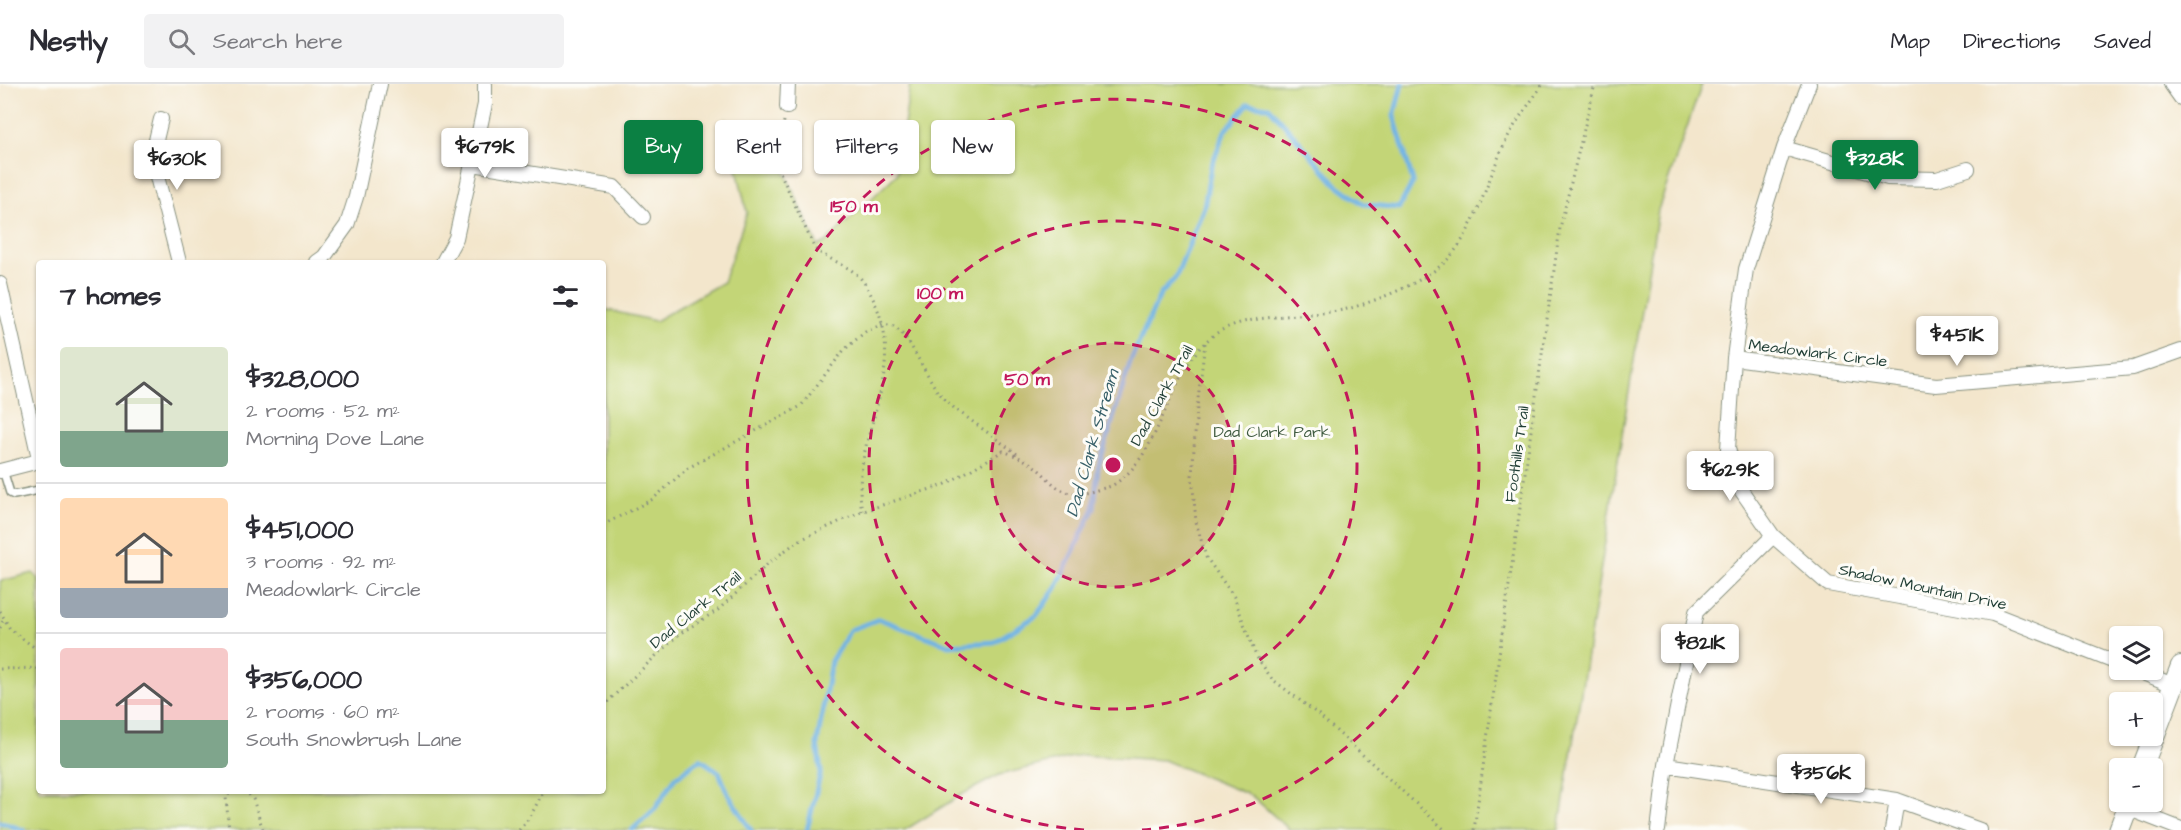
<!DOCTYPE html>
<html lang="en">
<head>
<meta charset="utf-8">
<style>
	:root { --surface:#fff; --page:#f2f2f3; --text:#2b2b33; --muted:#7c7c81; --line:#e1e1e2; --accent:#0b8043 }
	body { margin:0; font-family:"Architects Daughter",sans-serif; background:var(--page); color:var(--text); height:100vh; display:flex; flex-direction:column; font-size:22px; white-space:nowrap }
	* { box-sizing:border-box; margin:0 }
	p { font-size:20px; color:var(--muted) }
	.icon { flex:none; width:33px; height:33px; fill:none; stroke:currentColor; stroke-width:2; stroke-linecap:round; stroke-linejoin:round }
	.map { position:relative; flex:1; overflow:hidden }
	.sheet { position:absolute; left:36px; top:176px; width:570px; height:534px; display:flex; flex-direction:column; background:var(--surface); border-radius:6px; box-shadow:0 2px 4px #0004 }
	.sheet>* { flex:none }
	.top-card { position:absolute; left:624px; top:36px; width:570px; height:54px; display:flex; gap:12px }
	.controls { position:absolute; left:2109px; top:542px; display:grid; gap:12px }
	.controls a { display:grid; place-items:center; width:54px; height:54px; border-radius:6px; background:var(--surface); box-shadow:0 2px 4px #0004; font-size:30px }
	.price { position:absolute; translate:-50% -51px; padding:0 14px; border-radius:6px; background:#fff; color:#222; font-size:20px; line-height:39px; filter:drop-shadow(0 2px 3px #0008) }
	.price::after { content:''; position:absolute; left:50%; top:36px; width:18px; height:14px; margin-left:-9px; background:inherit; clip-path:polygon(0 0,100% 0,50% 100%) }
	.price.current { background:var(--accent); color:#fff }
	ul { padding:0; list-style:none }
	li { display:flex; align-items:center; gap:18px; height:150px; padding:0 24px }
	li+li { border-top:2px solid var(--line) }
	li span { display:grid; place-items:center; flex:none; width:168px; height:120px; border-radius:6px; color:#555 }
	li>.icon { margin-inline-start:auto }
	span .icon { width:72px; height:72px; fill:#fffc; stroke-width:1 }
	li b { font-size:26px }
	h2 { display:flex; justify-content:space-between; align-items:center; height:72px; padding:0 24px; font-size:26px }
	.tag { padding:0 21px; border-radius:6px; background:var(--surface); box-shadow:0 2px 4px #0004; font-size:21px; line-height:54px }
	.tag.current { background:var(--accent); color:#fff }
	header { display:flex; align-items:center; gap:36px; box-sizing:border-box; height:84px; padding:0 30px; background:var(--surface); border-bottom:2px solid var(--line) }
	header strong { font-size:28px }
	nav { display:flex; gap:33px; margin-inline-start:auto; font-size:21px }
	.search { width:420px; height:54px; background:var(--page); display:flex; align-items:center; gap:15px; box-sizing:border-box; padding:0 21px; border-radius:6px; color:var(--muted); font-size:22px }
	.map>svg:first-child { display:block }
	.green { fill:#c3d577; stroke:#718956; stroke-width:1.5 }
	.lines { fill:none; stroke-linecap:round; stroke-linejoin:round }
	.stream { stroke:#6fb3e4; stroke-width:5 }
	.lane-casing { stroke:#899280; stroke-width:10 }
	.street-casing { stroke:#899280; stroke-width:16 }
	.secondary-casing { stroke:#899280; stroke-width:22 }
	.path { stroke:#899280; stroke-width:3; stroke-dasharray:1.5 4.5; stroke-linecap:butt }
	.lane { stroke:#fff; stroke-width:7 }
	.street { stroke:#fff; stroke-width:14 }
	.secondary { stroke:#fff; stroke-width:20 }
	.ring { fill:none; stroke:#c2185b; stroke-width:3; stroke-dasharray:10 8 }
	.labels { text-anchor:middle; stroke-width:6; stroke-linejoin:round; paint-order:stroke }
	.street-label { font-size:16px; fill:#1f3d34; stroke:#fdfcf7 }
	.park-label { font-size:16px; fill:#405b41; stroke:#fdfcf7 }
	.water-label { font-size:18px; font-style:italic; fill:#376069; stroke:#fdfcf7 }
	.centre { fill:#c2185b; stroke:#fdfcf7; stroke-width:3 }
	.ring-label { font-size:18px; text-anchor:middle; font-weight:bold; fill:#c2185b; stroke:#fdfcf7; stroke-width:6; stroke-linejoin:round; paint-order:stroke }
</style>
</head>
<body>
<header>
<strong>Nestly</strong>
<div class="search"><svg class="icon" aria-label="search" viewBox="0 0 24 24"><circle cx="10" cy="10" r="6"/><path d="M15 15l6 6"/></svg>Search here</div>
<nav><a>Map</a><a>Directions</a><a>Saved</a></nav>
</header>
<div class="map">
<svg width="2181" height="746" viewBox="0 0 2181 746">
	<rect width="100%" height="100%" fill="#fdfcf7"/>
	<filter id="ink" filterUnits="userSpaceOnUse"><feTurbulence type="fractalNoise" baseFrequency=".0167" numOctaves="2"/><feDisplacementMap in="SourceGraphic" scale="12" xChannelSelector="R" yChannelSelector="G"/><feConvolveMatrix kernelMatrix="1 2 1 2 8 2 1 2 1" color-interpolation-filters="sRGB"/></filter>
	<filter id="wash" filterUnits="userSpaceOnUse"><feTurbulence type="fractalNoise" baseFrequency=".008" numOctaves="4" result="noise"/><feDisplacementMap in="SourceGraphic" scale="24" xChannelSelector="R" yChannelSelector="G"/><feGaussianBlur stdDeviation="1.35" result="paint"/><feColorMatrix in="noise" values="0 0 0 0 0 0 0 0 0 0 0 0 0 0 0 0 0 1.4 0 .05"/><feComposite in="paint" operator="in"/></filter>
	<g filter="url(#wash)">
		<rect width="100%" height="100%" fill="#f3e6cc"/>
		<path class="green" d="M910 0H1702L1658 126 1559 746H1290L1252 712 1164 676 1081 671 999 691 961 711 905 746H0V497L33 489 39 495V706H603V225L655 237 723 198 747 129 726 36 779 75 818 162 826 158 897 90Z"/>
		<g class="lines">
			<path class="stream" d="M0 738 24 746
				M632 746 654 726 675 694 700 675 719 688 728 710 751 746
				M807 746 821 687 817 660 831 577 850 546 879 535 949 561 994 558 1036 532 1056 504 1094 424 1098 384 1131 276 1160 211 1176 193 1204 123 1211 83 1225 47 1248 20 1269 23 1336 100 1363 120 1399 124 1413 98 1394 32 1402 0"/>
		</g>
	</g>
	<g filter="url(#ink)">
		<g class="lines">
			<defs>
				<path id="lane" d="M3 386 10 409 14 411 39 406"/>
				<path id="street" d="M1809 0 1784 64 1746 185 1734 274 1728 365 1741 406 1773 452 1828 500 1993 530 2120 580
					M2171 0 2181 14
					M787 23 788 0
					M161 35 152 73 179 178
					M1784 64 1888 94 1937 95 1968 85
					M473 80 614 103 643 133
					M317 178 324 173 347 141 356 113 380 0
					M443 178 456 154 485 20V0
					M0 200 39 374
					M1734 274 1936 301 2133 284 2181 267
					M0 387 39 377
					M2133 585 2173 601
					M1666 681 1897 716 1980 746
					M2127 724 2181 745
					M1658 746 1666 681 1696 528 1773 452
					M1892 746 1897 716"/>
				<path id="secondary" d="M2142 684 2181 582
					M2119 746 2130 717"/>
			</defs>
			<use href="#lane" class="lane-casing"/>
			<use href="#street" class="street-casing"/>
			<use href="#secondary" class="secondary-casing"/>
			<path class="path" d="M784 37 775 77 815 165C827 175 843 179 855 189 864 196 870 208 875 219 909 295 849 354 862 427
				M1205 259 1197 323 1192 392 1196 438 1206 473 1234 513 1256 572 1272 595 1319 631 1445 746
				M603 441 653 415 688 384 801 322 844 266 865 248 883 240 894 242 907 255 937 307 954 324 1017 370
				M0 527 10 545 39 567
				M0 544 4 534
				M0 585 39 584
				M603 622 679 550 718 526 771 477 798 457 858 429 946 400 1003 367C1016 372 1028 376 1039 386 1048 394 1055 404 1067 408 1075 411 1086 409 1094 407 1099 405 1106 404 1111 402 1167 371 1166 276 1222 246 1255 228 1315 234 1351 224 1381 215 1427 197 1448 175 1478 143 1489 87 1510 49 1520 32 1532 16 1543 0
				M245 706 253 715 263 746
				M229 746 226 713 233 706
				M519 746 530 733 544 706
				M1474 746 1560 144 1595 0"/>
			<use href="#lane" class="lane"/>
			<use href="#street" class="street"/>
			<use href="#secondary" class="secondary"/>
		</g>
	</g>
	<circle cx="1113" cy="381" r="122" fill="#c2185b" fill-opacity=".12"/>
	<g class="ring">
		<circle cx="1113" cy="381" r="122"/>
		<circle cx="1113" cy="381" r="244"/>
		<path d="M1084 746A366 366 0 1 1 1142 746"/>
	</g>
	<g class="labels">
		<g class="street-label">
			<text transform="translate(1818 268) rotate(7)" y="6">Meadowlark Circle</text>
			<text transform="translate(1161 311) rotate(-61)" y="6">Dad Clark Trail</text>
			<text transform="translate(1516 370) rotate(-82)" y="6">Foothills Trail</text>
			<text transform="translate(1923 502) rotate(12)" y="6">Shadow Mountain Drive</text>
			<text transform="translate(695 525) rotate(-39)" y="6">Dad Clark Trail</text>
		</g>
		<g class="park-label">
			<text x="1272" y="353">Dad Clark Park</text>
		</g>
		<g class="water-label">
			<text transform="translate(1092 359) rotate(-74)" y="6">Dad Clark Stream</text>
		</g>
	</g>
	<circle cx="1113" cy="381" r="9" class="centre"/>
	<g class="ring-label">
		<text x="854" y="128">150 m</text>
		<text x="940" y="215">100 m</text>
		<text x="1027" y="301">50 m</text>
	</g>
</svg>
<div class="controls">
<a><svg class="icon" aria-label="layers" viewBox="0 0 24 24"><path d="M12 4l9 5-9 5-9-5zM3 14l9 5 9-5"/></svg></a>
<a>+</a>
<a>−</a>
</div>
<b class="price" style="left:485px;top:95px">$679K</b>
<b class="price" style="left:177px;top:107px">$630K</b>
<b class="price current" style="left:1875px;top:107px">$328K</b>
<b class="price" style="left:1957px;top:283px">$451K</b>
<b class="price" style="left:1730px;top:418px">$629K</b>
<b class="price" style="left:1700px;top:591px">$821K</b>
<b class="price" style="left:1821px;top:721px">$356K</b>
<div class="top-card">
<a class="tag current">Buy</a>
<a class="tag">Rent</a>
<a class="tag">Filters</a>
<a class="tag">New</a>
</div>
<section class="sheet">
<h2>7 homes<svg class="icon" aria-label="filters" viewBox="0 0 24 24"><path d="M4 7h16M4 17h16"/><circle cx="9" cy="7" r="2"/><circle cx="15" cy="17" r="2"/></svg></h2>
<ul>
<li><span style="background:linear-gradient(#dfe7d0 70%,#7fa58c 0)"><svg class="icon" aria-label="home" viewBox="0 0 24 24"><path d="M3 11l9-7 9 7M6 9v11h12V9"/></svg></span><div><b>$328,000</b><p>2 rooms · 52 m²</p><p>Morning Dove Lane</p></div></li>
<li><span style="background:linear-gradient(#ffd9b3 75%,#9aa5b1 0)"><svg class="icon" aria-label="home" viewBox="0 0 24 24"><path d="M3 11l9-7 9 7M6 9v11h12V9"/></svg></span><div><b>$451,000</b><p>3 rooms · 92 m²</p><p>Meadowlark Circle</p></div></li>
<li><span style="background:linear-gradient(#f6c9c9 60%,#7fa58c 0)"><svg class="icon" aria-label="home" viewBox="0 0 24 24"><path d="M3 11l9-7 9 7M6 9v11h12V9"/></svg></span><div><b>$356,000</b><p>2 rooms · 60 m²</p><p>South Snowbrush Lane</p></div></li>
</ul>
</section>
</div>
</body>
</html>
